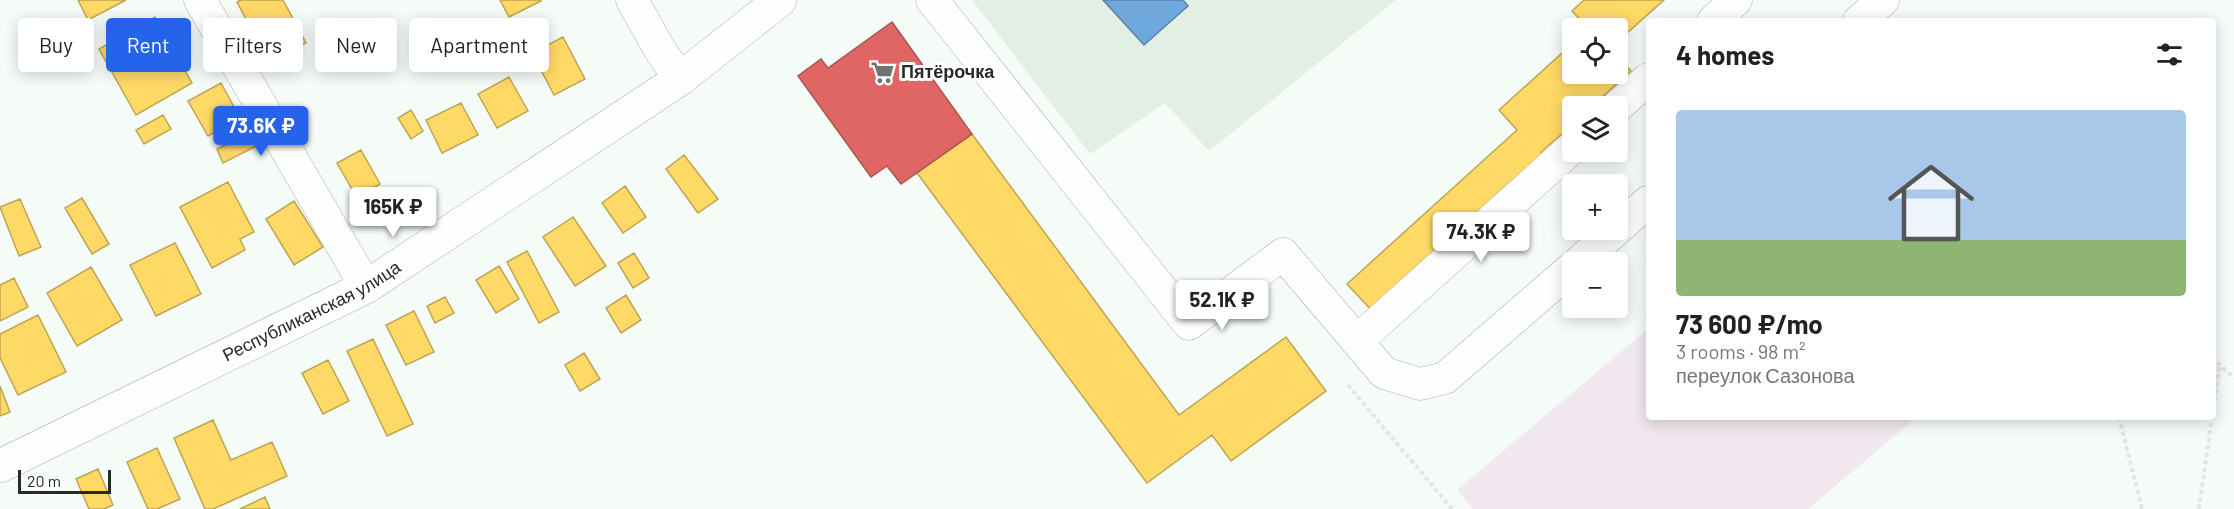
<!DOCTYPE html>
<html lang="en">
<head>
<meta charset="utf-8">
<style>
	:root { --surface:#fff; --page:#f2f2f2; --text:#222; --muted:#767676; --accent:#2563eb }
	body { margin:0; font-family:Barlow,sans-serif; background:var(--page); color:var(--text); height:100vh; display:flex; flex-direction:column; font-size:22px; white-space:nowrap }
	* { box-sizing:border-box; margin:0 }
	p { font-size:20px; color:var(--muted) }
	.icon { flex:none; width:33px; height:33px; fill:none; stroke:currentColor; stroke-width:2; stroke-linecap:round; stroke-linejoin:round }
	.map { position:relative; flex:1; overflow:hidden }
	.details { position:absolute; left:1646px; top:18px; width:570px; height:402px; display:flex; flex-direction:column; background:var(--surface); border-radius:6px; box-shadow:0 3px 15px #0003 }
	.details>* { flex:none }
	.guide { position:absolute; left:18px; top:18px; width:570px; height:54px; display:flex; gap:12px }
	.buttons { position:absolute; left:1562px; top:18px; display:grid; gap:12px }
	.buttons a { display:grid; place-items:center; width:66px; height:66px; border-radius:6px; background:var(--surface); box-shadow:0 3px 15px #0003; font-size:30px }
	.scale { position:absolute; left:18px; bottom:15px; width:93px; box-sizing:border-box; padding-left:6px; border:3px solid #262b27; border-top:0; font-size:16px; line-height:21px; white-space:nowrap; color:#262b27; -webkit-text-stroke:4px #fff; paint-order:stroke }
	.price { position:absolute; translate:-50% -51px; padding:0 14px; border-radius:6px; background:#fff; color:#222; font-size:20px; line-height:39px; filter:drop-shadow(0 2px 3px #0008) }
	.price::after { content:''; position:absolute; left:50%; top:36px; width:18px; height:14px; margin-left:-9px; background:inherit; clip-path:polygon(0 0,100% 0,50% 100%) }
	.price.selected { background:var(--accent); color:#fff }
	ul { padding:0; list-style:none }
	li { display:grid; align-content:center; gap:12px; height:318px; padding:0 30px }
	li span { display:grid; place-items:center; height:186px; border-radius:6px; color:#555 }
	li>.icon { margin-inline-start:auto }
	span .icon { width:108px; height:108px; fill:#fffc; stroke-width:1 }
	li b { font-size:26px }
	h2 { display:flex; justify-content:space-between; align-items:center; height:72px; padding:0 30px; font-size:26px }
	.pill { padding:0 21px; border-radius:6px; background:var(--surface); box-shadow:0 3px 15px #0003; font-size:21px; line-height:54px }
	.pill.selected { background:var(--accent); color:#fff }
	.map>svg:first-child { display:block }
	.built { fill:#e2efe5 }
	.green { fill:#f1e8ef }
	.homes { fill:#ffd966; stroke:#bea553; stroke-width:1.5 }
	.shops { fill:#e06666; stroke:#a85453; stroke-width:1.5 }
	.schools { fill:#6fa8dc; stroke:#5982a6; stroke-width:1.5 }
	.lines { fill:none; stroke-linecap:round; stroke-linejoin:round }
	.minor-casing { stroke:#adb2ae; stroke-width:33 }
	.tertiary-casing { stroke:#adb2ae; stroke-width:34 }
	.path { stroke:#e3e6e4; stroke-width:4; stroke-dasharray:4.5 3; stroke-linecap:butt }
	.minor { stroke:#fefefe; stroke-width:32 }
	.tertiary { stroke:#fefefe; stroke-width:33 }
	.labels { text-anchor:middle; stroke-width:6; stroke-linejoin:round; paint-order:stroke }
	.poi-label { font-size:18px; font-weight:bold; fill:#262b27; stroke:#fff; text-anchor:start }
	.street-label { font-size:18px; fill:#262b27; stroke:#fff }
</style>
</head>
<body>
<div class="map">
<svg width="2234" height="509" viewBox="0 0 2234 509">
	<rect width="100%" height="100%" fill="#f5fbf6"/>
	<path class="built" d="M972 0H1396L1209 151 1165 103 1090 154Z"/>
	<path class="green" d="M1648 329V417H1917L1808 509H1473L1457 490Z"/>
	<path class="homes" d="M78 0H126L88 20Z
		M241 0H283L306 43 269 63 237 2Z
		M500 0H541V1L509 17Z
		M1584 0H1664L1617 42V28H1588L1572 11Z
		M155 17 192 83 136 115 99 49Z
		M495 21 506 52 493 57 481 27Z
		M563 37 585 79 554 95 532 53Z
		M1572 44V74H1617V56L1631 71 1592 106H1572V125L1541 152 1560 173 1388 328 1347 284 1517 130 1499 110Z
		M509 77 528 111 497 128 478 94Z
		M221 83 240 118 208 136 188 101Z
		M461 103 478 135 442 153 426 120Z
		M411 110 423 131 411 139 398 118Z
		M163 115 171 129 144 144 136 130Z
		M253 131 260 144 223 163 217 149Z
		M972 134 1179 415 1286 337 1326 391 1231 461 1212 435 1147 483 917 173Z
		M361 150 380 184 357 198 337 163Z
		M684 155 718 199 698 213 666 169Z
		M228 182 254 232 240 239 245 250 212 268 180 207Z
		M625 186 646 217 623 233 602 203Z
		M82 198 109 244 92 254 65 208Z
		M20 199 41 247 19 256 0 207Z
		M294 201 323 247 294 265 266 219Z
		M573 217 606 266 575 286 543 237Z
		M175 243 201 294 156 316 130 265Z
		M527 251 559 312 539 323 507 262Z
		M634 253 649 278 633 288 618 263Z
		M499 266 519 299 496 313 476 280Z
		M91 267 122 320 77 346 47 293Z
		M14 278 28 307 0 321V285Z
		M626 295 641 320 621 333 606 308Z
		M445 297 454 313 435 323 427 306Z
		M414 311 434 352 406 365 386 325Z
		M38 315 66 372 18 395 0 358V334Z
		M373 339 413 424 387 436 347 351Z
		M584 353 600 379 580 391 565 365Z
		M328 360 349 401 323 414 302 373Z
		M0 386 10 412 0 416Z
		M213 420 231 460 272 442 287 476 213 509H205L174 438Z
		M157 448 180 499 157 509H148L127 462Z
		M98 469 113 505 104 509H89L76 479Z
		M265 497 270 509H240Z"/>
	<path class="shops" d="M892 22 972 134 901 184 887 166 871 177 798 76 821 59 828 68Z"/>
	<path class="schools" d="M1103 0H1183L1188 6 1144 45Z"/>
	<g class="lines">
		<defs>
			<path id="minor" d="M200 0 366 287
				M632 0 660 50 680 79
				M932 0 1189 324 1283 254 1384 373 1420 384 1445 378 1572 268
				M1713 21 1736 0
				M1859 21 1883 0
				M1617 107 1648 79
				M1579 262 1648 202
				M1357 341 1572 148"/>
			<g id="tertiary">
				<path id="s1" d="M0 466 366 287 680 79 780 0"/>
			</g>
		</defs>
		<use href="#minor" class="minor-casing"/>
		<use href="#tertiary" class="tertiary-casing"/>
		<path class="path" d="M2212 357 2234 378
			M1348 385 1452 509
			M2212 416 2220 364
			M2119 417 2142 509
			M2199 509 2212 417"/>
		<use href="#minor" class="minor"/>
		<use href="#tertiary" class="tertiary"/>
	</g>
	<defs>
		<symbol id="supermarket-bare" viewBox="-9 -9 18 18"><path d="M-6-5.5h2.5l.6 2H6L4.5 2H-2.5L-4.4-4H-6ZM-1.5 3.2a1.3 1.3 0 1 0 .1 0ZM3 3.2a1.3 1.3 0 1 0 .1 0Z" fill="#6e746f" stroke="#fff" stroke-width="2.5" paint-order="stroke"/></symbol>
	</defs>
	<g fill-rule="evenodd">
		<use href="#supermarket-bare" x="866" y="56" width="33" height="33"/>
	</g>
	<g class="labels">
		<g class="poi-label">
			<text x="901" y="78">Пятёрочка</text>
		</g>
		<g class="street-label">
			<text dy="6" stroke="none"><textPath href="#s1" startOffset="348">Республиканская улица</textPath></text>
		</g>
	</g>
</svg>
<div class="buttons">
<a><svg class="icon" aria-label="locate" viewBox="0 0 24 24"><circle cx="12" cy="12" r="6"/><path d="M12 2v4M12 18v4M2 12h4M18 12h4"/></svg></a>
<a><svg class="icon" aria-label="layers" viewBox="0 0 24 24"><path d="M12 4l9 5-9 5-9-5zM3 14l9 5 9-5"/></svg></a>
<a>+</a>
<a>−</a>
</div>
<div class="scale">20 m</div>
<b class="price selected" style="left:261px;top:157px">73.6K ₽</b>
<b class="price" style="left:393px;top:238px">165K ₽</b>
<b class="price" style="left:1481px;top:263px">74.3K ₽</b>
<b class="price" style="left:1222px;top:331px">52.1K ₽</b>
<div class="guide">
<a class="pill">Buy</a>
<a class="pill selected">Rent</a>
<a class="pill">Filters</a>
<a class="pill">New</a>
<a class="pill">Apartment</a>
</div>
<section class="details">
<h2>4 homes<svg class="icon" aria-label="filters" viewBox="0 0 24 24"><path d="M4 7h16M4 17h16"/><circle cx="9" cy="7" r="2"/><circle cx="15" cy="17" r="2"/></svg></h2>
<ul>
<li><span style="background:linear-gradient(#a9c7e8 70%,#8fb573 0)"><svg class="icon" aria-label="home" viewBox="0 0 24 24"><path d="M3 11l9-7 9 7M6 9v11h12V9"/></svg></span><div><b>73 600 ₽/mo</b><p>3 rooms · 98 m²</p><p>переулок Сазонова</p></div></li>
</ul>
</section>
</div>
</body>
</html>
